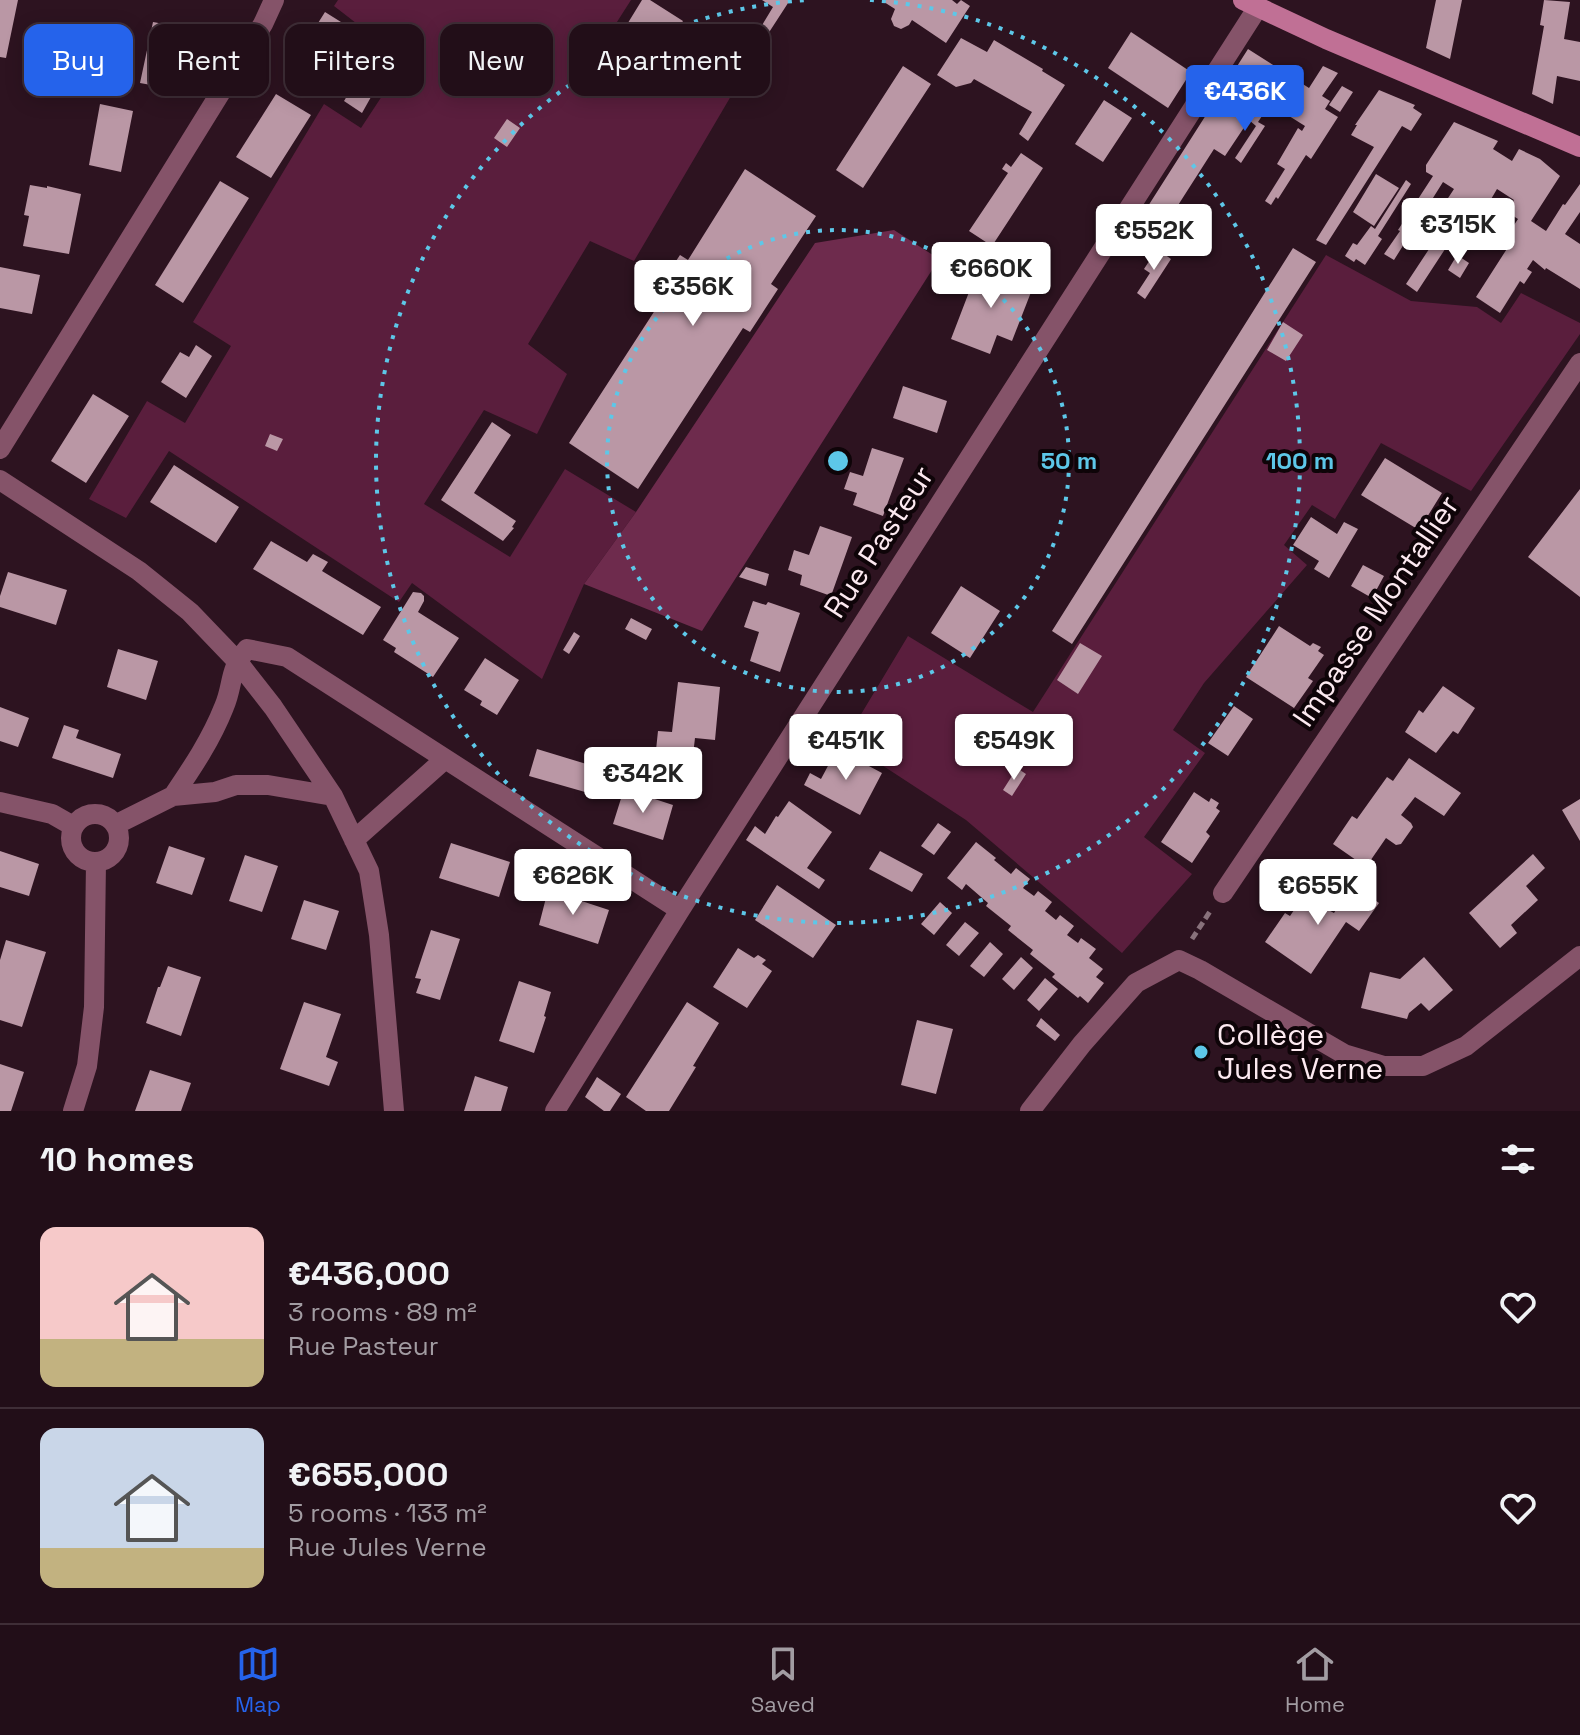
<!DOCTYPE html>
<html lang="en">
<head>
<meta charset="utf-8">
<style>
	:root { --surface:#220e18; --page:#2e1c25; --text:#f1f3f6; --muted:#a29ca2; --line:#3f2e37; --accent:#2563eb }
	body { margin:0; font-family:"Space Grotesk",sans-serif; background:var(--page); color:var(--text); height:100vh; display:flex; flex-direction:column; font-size:30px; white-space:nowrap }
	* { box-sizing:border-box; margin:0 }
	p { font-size:26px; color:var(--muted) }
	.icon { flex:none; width:44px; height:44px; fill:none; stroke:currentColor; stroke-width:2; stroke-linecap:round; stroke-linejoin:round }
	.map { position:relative; height:1111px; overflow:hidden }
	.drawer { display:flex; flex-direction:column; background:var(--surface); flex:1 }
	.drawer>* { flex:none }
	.guide { position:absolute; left:24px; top:24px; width:800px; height:72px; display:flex; gap:16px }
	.price { position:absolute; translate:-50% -68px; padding:0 18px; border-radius:8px; background:#fff; color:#222; font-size:26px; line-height:52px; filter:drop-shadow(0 2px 4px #0008) }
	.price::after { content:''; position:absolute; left:50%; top:48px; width:24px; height:18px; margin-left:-12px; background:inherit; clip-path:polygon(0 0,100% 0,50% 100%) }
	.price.selected { background:var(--accent); color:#fff }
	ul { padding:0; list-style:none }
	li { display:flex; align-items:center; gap:24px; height:200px; padding:0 40px }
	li+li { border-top:2px solid var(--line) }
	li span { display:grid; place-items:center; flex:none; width:224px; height:160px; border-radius:16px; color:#555 }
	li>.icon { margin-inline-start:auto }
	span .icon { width:96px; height:96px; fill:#fffc; stroke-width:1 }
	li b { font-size:34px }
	h2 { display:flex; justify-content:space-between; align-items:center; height:96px; padding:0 40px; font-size:34px }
	.chip { padding:0 28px; border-radius:16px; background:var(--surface); box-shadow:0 4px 20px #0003,0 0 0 2px var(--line); font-size:28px; line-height:72px }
	.chip.selected { background:var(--accent); color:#fff }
	.tab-bar { display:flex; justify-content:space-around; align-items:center; height:112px; border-top:2px solid var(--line); background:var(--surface); font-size:22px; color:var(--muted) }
	.tab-bar a { display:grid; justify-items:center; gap:4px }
	.tab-bar .selected { color:var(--accent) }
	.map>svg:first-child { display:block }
	.green { fill:#5a1e3d }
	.forest { fill:#6e2b4d }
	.building { fill:#ba97a5 }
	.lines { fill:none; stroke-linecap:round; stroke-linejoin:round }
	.path { stroke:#88717b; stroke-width:5; stroke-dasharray:8 4; stroke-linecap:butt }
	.minor { stroke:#855369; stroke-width:20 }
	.secondary { stroke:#c07095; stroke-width:20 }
	.ring { fill:none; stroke:#5dc7e8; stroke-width:4; stroke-dasharray:4 8 }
	.poi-dot { fill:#5dc7e8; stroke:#0e0408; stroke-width:3 }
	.labels { text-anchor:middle; stroke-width:8; stroke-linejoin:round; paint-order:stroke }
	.street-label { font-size:30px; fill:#fce9f0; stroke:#0e0408 }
	.poi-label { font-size:30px; fill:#fce9f0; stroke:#0e0408; text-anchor:start }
	.centre { fill:#5dc7e8; stroke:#0e0408; stroke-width:4 }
	.ring-label { font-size:24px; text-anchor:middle; font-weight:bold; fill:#5dc7e8; stroke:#0e0408; stroke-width:8; stroke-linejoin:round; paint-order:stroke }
</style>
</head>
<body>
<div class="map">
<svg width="1580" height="1111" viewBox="0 0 1580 1111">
	<rect width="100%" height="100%" fill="#2d1320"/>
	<path class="green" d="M338 0H631L601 47 656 81 695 33 751 62 634 261 590 241 528 344 567 374 537 434 484 410 424 504 510 557 565 469 636 512 584 584 542 679 412 583 399 602 169 451 126 518 89 499 147 401 185 423 231 346 193 322 324 104 361 128 405 61 334 6Z
		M1326 255 1411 301 1477 307 1501 323 1521 293 1580 323V334L1471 491 1381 443 1335 519 1312 505 1284 545 1307 565 1204 683 1173 730 1205 753 1144 837 1192 874 1122 953 966 820 845 741 908 636 1033 712Z"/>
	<path class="forest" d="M894 230 939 259 702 631 584 584 636 512 815 243Z"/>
	<path class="building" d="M0 0H18L6 58 0 57Z
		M642 0H650L683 21 653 69 615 44Z
		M762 0H790L766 37 758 32 773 7Z
		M886 0H952L957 4 961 0 970 6 946 43 912 20 909 25 901 29 894 26 891 19 895 9 884 2Z
		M1436 0H1462L1450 59 1426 48Z
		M1544 0 1570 2 1564 39 1580 42V81L1557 76 1553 104 1532 94 1544 26 1540 25Z
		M325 12 373 42 357 67 345 59 326 88 291 66Z
		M153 22 186 28 173 89 140 83Z
		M1131 32 1191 72 1168 108 1108 68Z
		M961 38 987 52 994 40 1043 69 1042 71 1065 85 1028 141 1019 134 1032 112 974 79 971 83 956 87 937 75Z
		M1248 49 1309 88 1323 66 1338 73 1322 96 1330 101 1325 109 1338 117 1311 159 1306 155 1278 199 1276 197 1271 205 1265 201 1285 169 1277 164 1298 128 1302 131 1305 126 1270 104 1258 122 1265 126 1241 163 1235 158 1256 126 1249 120 1225 156 1214 149 1150 249 1129 236Z
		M903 66 931 84 863 188 836 170Z
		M353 86 371 97 362 113 344 101Z
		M1342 86 1353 92 1340 112 1329 105Z
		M1379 90 1415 105 1413 108 1422 114 1411 131 1402 126 1326 245 1316 240 1374 147 1351 135 1357 125H1355Z
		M276 94 311 115 271 178 236 157Z
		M1104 100 1132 118 1103 162 1075 144Z
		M100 104 133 111 121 172 89 165Z
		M507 119 520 128 507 147 494 138Z
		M1454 122 1498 141 1493 149 1512 161 1519 149 1540 159 1560 176 1531 221 1546 231 1563 204 1565 205 1580 184V212L1565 234 1580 244V289L1546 268 1545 270 1533 260 1527 269 1532 272 1524 284 1520 281 1500 313 1476 297 1510 244 1504 240 1518 219 1507 212 1514 200 1497 189 1477 223 1466 217 1417 292 1406 284 1437 237 1427 230 1454 189 1443 182 1394 260 1384 254 1400 231 1398 230 1433 176 1426 172V165Z
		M1021 153 1043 168 992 246 969 231 1008 173 1002 169 1006 163 1011 167Z
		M745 169 816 216 771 284 778 289 750 332 743 328 638 489 569 443 672 284 664 279 680 255 688 260Z
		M1376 174 1399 188 1374 226 1353 212Z
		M1406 180 1411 184 1378 236 1382 239 1365 265 1356 259 1354 262 1345 256 1353 243 1357 245 1371 226 1375 229Z
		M220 181 249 198 183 303 155 285Z
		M30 185 47 188V186L81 194 69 254 23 246 29 216 24 215Z
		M1293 248 1316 262 1072 644 1052 631Z
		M1157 249 1171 259 1145 299 1137 293 1150 273 1144 269Z
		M1457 255 1469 263 1460 278 1448 270Z
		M979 266 1033 287 1012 341 997 335 990 354 951 339Z
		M0 267 40 275 32 314 0 308Z
		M1283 322 1303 335 1286 361 1267 350Z
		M196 345 212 356 186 398 161 382 180 352 189 357Z
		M903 386 947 401 937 433 893 418Z
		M93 394 129 416 86 483 51 461Z
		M492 422 511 435 474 493 516 521 512 527 514 528 503 541 441 500Z
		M270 434 283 439 277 451 265 446Z
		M872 448 904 458 883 516 853 505 857 493 844 489 850 472 863 476Z
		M1385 458 1442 493 1419 530 1361 495Z
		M174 465 239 507 216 543 150 502Z
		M1580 489V597L1528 557Z
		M1311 517 1337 534 1344 522 1358 529 1329 578 1314 569 1319 561 1293 545Z
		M820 526 852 537 831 596 800 585 802 575 788 570 794 550 809 555Z
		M271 541 307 562 313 554 328 562 322 571 381 607 363 635 253 569Z
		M1363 565 1384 576 1372 598 1351 586Z
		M746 567 769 574 766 586 739 577Z
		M8 572 67 590 56 625 0 607V596Z
		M961 586 1000 611 970 658 931 633Z
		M413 592 421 593 424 596V601L418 612 459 638 433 677 394 652 396 648 383 640Z
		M753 601 766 605 768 602 800 613 780 672 750 661 759 632 744 627Z
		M631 618 652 629 646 640 625 629Z
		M1279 626 1310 646 1313 643 1321 647 1318 651 1324 655 1308 678 1313 681 1294 708 1246 677Z
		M574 632 580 636 569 654 563 650Z
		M1080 643 1102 656 1078 694 1057 680Z
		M118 649 158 661 146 700 107 687Z
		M485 658 519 680 497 715 480 705 482 701 464 690Z
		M678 682 720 687 715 740 695 738 693 755 656 750 658 731 672 732Z
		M1443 686 1475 708 1458 734 1453 731 1436 753 1405 732 1419 710 1423 713Z
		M1234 706 1253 719 1228 756 1208 743Z
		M0 707 29 718 18 747 0 741Z
		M64 725 79 730 76 738 121 754 113 778 52 758Z
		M537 749 593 766 585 792 529 776Z
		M837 749 882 773 860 815 804 785 810 773 821 779Z
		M1409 758 1461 793 1444 816 1415 797 1401 815 1411 823 1413 827 1401 844 1396 845 1386 838 1366 867 1333 844 1352 816 1357 819 1387 777 1393 781Z
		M1017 768 1026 774 1012 796 1003 790Z
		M624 789 673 805 663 840 613 824Z
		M1194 792 1209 802 1211 798 1219 803 1216 808 1220 811 1206 832 1210 836 1192 863 1161 842Z
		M1580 799V841L1562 810Z
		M789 801 832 832 807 868 825 880 819 889 746 840 755 826 765 834 776 816 778 817Z
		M938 823 951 832 934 855 921 846Z
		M976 842 996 858 994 860 1011 874 1016 868 1030 879 1023 888 1034 896 1038 891 1052 902 1045 911 1056 920 1060 915 1074 926 1067 935 1078 943 1081 938 1096 949 1089 958 1103 969 1096 977 1104 983 1088 1003 1080 996 1078 998 1052 977 1055 974 1030 954 1033 950 1008 930 1011 926 986 906 988 903 966 884 962 890 947 878Z
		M451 843 510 862 499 897 439 878Z
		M169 846 205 858 192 895 156 883Z
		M0 851 39 864 29 896 0 887Z
		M880 851 923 874 912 892 869 869Z
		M1533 854 1545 868 1526 886 1538 900 1511 925 1517 933 1500 948 1469 913Z
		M245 855 278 866 262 912 229 901Z
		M1352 884 1379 903 1359 931 1346 922 1311 974 1265 942 1285 913 1290 916 1305 894 1313 900 1316 896 1323 901 1319 905 1334 913Z
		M777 885 836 925 813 958 755 920Z
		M548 890 609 910 598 944 539 925Z
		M304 900 339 911 326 950 291 939Z
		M940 902 952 913 934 935 921 924Z
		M965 922 979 933 959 956 946 945Z
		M431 930 460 939 440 1000 416 993 421 979 415 978Z
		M6 940 46 952 22 1027 0 1020V960Z
		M990 942 1003 954 984 977 970 966Z
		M738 948 754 958 758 955 766 960 762 964 772 971 747 1008 713 987Z
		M1021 957 1033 968 1014 990 1002 979Z
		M1424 957 1453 990 1429 1011 1421 1003 1409 1013 1407 1019 1361 1008 1370 972 1400 979Z
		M168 966 201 977 181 1036 146 1023 158 987H160Z
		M1045 978 1058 989 1039 1011 1027 1000Z
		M519 981 551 992 544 1016 546 1017 534 1053 499 1041Z
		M304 1002 341 1014 326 1057 338 1062 329 1086 280 1069Z
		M687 1002 719 1023 693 1066 696 1067 669 1111H646L626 1097Z
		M1041 1018 1060 1035 1055 1041 1036 1026Z
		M917 1020 953 1029 936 1094 901 1085Z
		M0 1064 24 1072 11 1111H0Z
		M150 1070 191 1083 181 1111H135Z
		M475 1076 508 1087 501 1111H464Z
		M597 1077 621 1094 610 1111H604L585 1097Z"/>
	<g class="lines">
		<path class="path" d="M1192 939 1211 910"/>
		<path class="minor" d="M0 449 263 24 274 0
			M0 480 139 571 190 612 237 661 273 707 333 796 369 871 379 935 394 1111
			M173 796C192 768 211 740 224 707 234 684 228 671 247 649L287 657 680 910
			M0 802 52 814 73 826
			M71 838a24 24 0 1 1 48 0a24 24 0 1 1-48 0Z
			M115 825 173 796 215 792 236 785H268L333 796
			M354 840 444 760
			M1223 893 1580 363
			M73 1111 87 1066 94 1007 96 862
			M555 1111 680 910 1258 7
			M1030 1111 1082 1044 1136 983 1179 960 1200 970 1344 1054 1384 1066H1423L1466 1046 1580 956"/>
		<path class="secondary" d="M1243 0 1326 39 1580 147"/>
	</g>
	<g class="ring">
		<circle cx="838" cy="461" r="231"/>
		<path d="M870 0A462 462 0 1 1 806 0"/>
	</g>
	<circle class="poi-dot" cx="1201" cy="1052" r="8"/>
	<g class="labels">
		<g class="street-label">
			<text transform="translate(879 542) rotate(-57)" y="10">Rue Pasteur</text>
			<text transform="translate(1376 611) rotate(-56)" y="10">Impasse Montallier</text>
		</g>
		<g class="poi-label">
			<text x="1217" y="1045">Collège<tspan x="1217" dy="34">Jules Verne</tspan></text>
		</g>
	</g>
	<circle cx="838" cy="461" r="12" class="centre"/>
	<g class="ring-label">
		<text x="1069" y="469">50 m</text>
		<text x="1300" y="469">100 m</text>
	</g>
</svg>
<b class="price selected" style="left:1245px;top:133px">€436K</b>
<b class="price" style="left:1458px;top:266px">€315K</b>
<b class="price" style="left:1154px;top:272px">€552K</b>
<b class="price" style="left:991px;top:310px">€660K</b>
<b class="price" style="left:693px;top:328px">€356K</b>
<b class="price" style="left:846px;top:782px">€451K</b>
<b class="price" style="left:1014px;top:782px">€549K</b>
<b class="price" style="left:643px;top:815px">€342K</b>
<b class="price" style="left:573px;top:917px">€626K</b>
<b class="price" style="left:1318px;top:927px">€655K</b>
<div class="guide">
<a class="chip selected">Buy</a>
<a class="chip">Rent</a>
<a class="chip">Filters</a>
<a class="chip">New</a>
<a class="chip">Apartment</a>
</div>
</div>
<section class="drawer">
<h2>10 homes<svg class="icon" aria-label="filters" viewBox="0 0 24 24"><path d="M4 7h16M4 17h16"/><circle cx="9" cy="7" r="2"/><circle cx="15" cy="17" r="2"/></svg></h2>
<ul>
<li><span style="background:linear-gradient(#f6c9c9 70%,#c2b280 0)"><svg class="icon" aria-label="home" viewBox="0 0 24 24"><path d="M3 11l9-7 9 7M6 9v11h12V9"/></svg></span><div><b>€436,000</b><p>3 rooms · 89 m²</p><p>Rue Pasteur</p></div><svg class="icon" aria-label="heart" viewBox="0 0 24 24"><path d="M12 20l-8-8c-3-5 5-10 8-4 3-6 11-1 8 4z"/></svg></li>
<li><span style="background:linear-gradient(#c9d6e8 75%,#c2b280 0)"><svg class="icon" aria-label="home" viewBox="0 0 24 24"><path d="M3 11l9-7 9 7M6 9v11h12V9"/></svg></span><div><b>€655,000</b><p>5 rooms · 133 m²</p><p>Rue Jules Verne</p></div><svg class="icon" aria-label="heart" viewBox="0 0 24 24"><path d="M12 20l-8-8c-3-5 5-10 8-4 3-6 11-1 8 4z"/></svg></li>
</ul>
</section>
<nav class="tab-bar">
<a class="selected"><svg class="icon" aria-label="map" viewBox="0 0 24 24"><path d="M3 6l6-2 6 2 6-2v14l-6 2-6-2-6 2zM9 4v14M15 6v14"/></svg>Map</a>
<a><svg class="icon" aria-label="saved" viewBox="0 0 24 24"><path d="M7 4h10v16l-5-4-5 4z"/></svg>Saved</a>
<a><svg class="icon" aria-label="home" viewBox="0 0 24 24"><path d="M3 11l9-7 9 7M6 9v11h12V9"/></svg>Home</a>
</nav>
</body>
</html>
